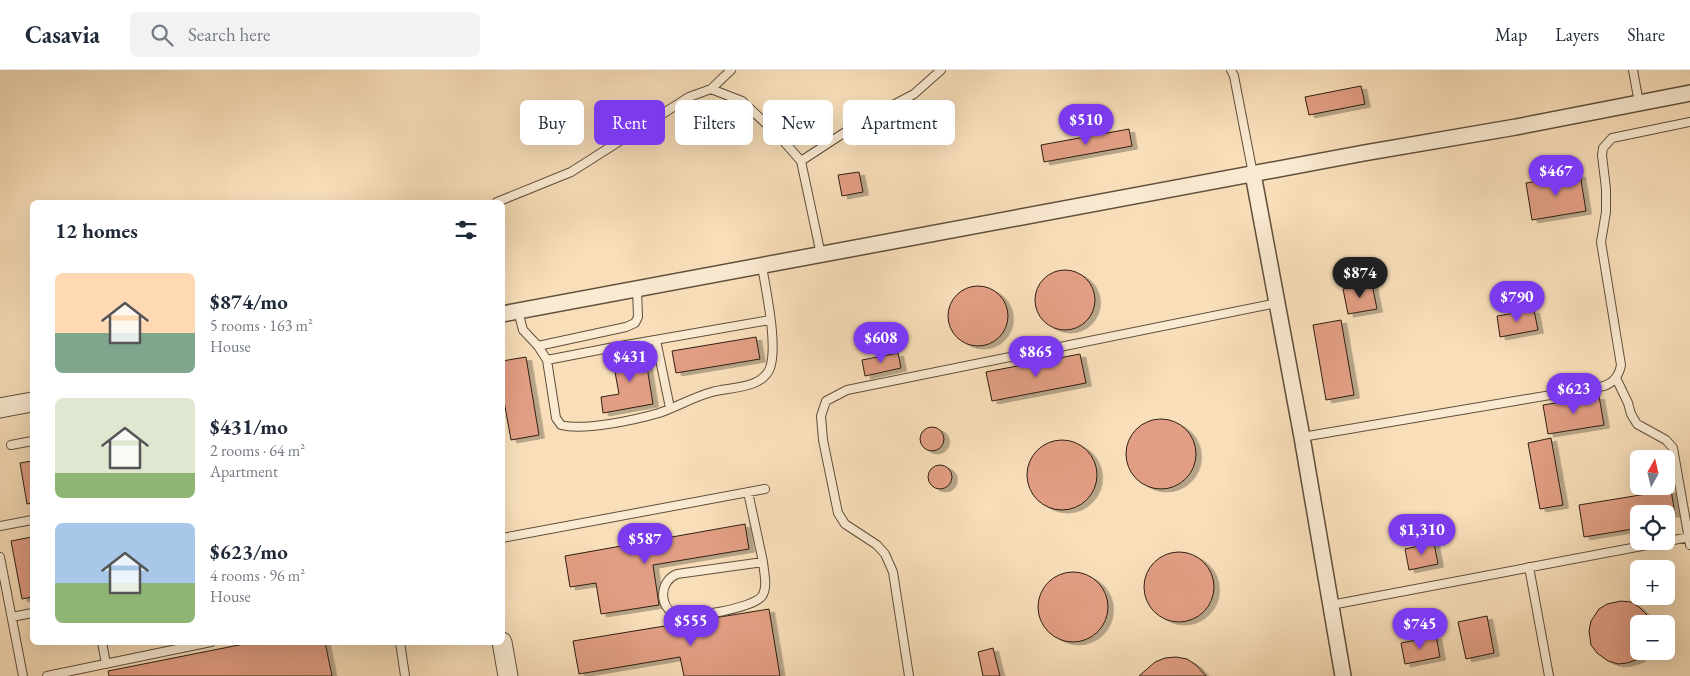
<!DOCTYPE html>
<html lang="en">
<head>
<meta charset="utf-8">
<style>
	:root { --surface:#fff; --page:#f2f2f3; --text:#1f2937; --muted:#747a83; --line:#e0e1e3; --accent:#7c3aed }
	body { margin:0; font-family:"EB Garamond",serif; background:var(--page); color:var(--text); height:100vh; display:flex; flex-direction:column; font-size:19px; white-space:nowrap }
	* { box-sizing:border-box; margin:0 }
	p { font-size:16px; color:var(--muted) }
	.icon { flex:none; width:28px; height:28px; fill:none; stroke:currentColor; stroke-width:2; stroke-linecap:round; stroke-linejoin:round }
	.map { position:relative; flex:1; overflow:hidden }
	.drawer { position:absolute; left:30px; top:130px; width:475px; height:445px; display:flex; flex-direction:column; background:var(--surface); border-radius:8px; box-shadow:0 5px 20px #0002 }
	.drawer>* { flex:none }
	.banner { position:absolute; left:520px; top:30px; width:475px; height:45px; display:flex; gap:10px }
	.needle { width:32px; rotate:8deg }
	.buttons { position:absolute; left:1630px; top:380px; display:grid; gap:10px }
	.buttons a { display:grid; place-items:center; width:45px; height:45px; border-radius:8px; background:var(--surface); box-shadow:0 5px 20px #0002; font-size:25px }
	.price { position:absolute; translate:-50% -42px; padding:0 11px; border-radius:18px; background:var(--accent); color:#fff; font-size:16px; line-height:32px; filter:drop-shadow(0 1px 2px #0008) }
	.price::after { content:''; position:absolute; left:50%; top:30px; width:15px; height:11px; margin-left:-8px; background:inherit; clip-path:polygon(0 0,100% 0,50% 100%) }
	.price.on { background:#222; color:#fff }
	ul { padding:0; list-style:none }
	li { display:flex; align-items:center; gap:15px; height:125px; padding:0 25px }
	li span { display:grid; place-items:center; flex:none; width:140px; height:100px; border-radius:8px; color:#555 }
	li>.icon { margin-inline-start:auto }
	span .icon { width:60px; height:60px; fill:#fffc; stroke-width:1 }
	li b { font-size:21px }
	h2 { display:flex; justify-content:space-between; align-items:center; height:60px; padding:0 25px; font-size:21px }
	.chip { padding:0 18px; border-radius:8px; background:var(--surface); box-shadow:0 5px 20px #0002; font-size:18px; line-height:45px }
	.chip.on { background:var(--accent); color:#fff }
	header { display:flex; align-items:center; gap:30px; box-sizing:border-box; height:70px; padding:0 25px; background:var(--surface); border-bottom:1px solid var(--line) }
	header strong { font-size:24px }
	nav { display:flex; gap:28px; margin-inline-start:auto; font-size:18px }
	.search { width:350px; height:45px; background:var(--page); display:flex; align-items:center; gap:12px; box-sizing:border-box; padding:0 18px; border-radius:8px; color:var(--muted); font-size:19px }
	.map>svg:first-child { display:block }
	.building { fill:#e29e84; stroke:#2d1f11; filter:url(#shadow) }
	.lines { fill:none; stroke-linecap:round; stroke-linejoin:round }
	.service-casing { stroke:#604f3b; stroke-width:10 }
	.minor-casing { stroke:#604f3b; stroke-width:18 }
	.tertiary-casing { stroke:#604f3b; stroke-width:21 }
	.service { stroke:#faead2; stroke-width:8 }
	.minor { stroke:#faead2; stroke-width:15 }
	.tertiary { stroke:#faead2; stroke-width:19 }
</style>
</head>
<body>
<header>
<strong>Casavia</strong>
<div class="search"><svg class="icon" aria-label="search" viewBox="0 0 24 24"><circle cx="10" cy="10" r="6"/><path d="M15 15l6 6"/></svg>Search here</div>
<nav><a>Map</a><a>Layers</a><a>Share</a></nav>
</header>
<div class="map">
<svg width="1690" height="606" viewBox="0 0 1690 606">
	<defs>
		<filter id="shadow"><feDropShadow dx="5.5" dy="3" stdDeviation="0" flood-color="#0004"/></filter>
	</defs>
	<rect width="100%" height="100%" fill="#f8dfba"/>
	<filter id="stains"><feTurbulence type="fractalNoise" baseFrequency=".004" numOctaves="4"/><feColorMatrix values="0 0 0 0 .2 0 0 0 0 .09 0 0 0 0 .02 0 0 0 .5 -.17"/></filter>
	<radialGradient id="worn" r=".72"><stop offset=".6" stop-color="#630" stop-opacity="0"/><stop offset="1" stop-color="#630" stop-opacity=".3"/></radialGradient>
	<path class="building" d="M1361 16 1365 34 1309 45 1305 27Z
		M1129 59 1132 76 1044 92 1041 75Z
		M859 102 863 122 842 126 838 105Z
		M1580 104 1586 141 1532 150 1526 113Z
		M1035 230a30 30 0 1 1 60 0a30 30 0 1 1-60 0Z
		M1372 214 1377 239 1348 244 1343 219Z
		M948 246a30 30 0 1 1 60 0a30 30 0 1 1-60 0Z
		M1534 240 1538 260 1500 267 1497 246Z
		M1341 250 1354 325 1326 330 1313 255Z
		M756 267 760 289 676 303 672 281Z
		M644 278 653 334 603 343 601 327 619 324 613 291 618 290 617 283Z
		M898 283 901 298 865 306 862 290Z
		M1080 284 1086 313 992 331 986 302Z
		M526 287 539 365 511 370 502 320V291Z
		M1599 326 1604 355 1548 364 1543 335Z
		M1126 384a35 35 0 1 1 70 0a35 35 0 1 1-70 0Z
		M920 369a12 12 0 1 1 24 0a12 12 0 1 1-24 0Z
		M1551 368 1563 435 1540 439 1528 373Z
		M1027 405a35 35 0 1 1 70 0a35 35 0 1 1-70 0Z
		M32 391V433L27 434 20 393Z
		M928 407a12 12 0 1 1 24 0a12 12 0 1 1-24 0Z
		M1671 420 1675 444H1639V458L1584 467 1579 435Z
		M745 454 749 479 653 495 659 535 601 544 596 513 570 517 565 486Z
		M32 467V527L22 529 11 471Z
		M1434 473 1438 494 1409 500 1405 479Z
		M1144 517a35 35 0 1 1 70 0a35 35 0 1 1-70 0Z
		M1038 537a35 35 0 1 1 70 0a35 35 0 1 1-70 0Z
		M1621 531 1631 532 1639 537 1646 544 1652 554H1639V589L1627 593 1618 594 1608 591 1597 583 1591 575 1589 561 1591 551 1599 539 1607 534Z
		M769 539 780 606H684L680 587 579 604 573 571Z
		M1487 546 1494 583 1466 589 1458 552Z
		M1436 566 1440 587 1405 594 1401 573Z
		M254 572H325L332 606H109L108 601Z
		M993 578 1000 606H983L978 582Z
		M1176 587 1187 589 1196 595 1206 606H1139L1155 592 1165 588Z"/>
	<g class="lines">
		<defs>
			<path id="service" d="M1231 0 1234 6 1253 104
				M1633 0 1639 33
				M711 19 742 31 779 66 801 91 821 185
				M801 91 859 53 914 24 941 0
				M497 132 571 102 689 27 711 19 731 0
				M518 241 523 260 538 276 547 290 556 348 561 355C584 361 635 350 659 343 677 337 693 327 712 322 730 317 762 319 770 298 778 275 766 221 762 196
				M656 270 670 338
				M538 276 626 257 635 253 638 247 637 219
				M547 290 609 278 770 250
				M1616 308 1628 333 1631 344 1637 354 1666 370 1673 378 1690 475
				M1302 367 1604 316C1614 312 1619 306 1621 295L1601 172 1606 142V119L1602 85 1603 78 1612 68 1690 52
				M11 375 32 371
				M748 422 763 492
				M0 456 32 450
				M502 468 765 419
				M0 487 23 606
				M763 492C764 503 768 517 762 526 754 538 690 549 677 545 658 538 659 511 677 504Z
				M1529 497 1549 606
				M1331 535 1690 467
				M12 547 32 543
				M102 572 106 594
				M400 572 405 606
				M47 606 211 572
				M909 606 893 502 885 484 877 475 845 454 838 443 823 370 821 346 826 331 847 320 1277 233"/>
			<path id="minor" d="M1253 104 1302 367 1343 606
				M502 244 1364 83 1516 57 1690 23"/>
			<path id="tertiary" d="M0 338 32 332
				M502 572 508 606"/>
		</defs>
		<use href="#service" class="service-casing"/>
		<use href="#minor" class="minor-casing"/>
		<use href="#tertiary" class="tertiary-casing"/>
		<use href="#service" class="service"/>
		<use href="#minor" class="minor"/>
		<use href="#tertiary" class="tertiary"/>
	</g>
	<rect width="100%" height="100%" filter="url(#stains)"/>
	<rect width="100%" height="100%" fill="url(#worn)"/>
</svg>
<div class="buttons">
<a><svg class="needle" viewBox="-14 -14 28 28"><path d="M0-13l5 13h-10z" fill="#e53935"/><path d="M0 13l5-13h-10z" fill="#747a83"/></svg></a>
<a><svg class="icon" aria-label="locate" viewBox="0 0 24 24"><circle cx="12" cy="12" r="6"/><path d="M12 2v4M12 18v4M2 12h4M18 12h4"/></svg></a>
<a>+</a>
<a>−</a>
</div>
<b class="price" style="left:1086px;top:76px">$510</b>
<b class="price" style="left:1556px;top:127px">$467</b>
<b class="price on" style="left:1360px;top:229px">$874</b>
<b class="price" style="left:1517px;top:253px">$790</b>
<b class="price" style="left:881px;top:294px">$608</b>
<b class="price" style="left:1036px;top:308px">$865</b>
<b class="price" style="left:630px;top:313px">$431</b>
<b class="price" style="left:1574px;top:345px">$623</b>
<b class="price" style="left:1422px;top:486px">$1,310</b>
<b class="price" style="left:645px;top:495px">$587</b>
<b class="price" style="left:691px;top:577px">$555</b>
<b class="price" style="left:1420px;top:580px">$745</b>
<div class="banner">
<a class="chip">Buy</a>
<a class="chip on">Rent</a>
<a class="chip">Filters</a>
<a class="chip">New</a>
<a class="chip">Apartment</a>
</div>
<section class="drawer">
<h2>12 homes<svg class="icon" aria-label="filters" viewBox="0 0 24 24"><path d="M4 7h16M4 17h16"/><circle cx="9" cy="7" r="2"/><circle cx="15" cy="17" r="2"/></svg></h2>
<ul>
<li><span style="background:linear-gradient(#ffd9b3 60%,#7fa58c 0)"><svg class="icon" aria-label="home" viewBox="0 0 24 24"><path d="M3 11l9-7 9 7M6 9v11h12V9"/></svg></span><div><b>$874/mo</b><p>5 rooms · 163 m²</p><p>House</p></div></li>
<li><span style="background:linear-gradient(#dfe7d0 75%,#8fb573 0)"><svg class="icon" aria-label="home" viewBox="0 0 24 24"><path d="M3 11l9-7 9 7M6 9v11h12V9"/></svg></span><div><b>$431/mo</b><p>2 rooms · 64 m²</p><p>Apartment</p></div></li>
<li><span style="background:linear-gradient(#a9c7e8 60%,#8fb573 0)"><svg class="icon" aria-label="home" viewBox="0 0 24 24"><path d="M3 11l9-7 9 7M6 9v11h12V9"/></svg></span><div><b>$623/mo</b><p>4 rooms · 96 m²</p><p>House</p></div></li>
</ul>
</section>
</div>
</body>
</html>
